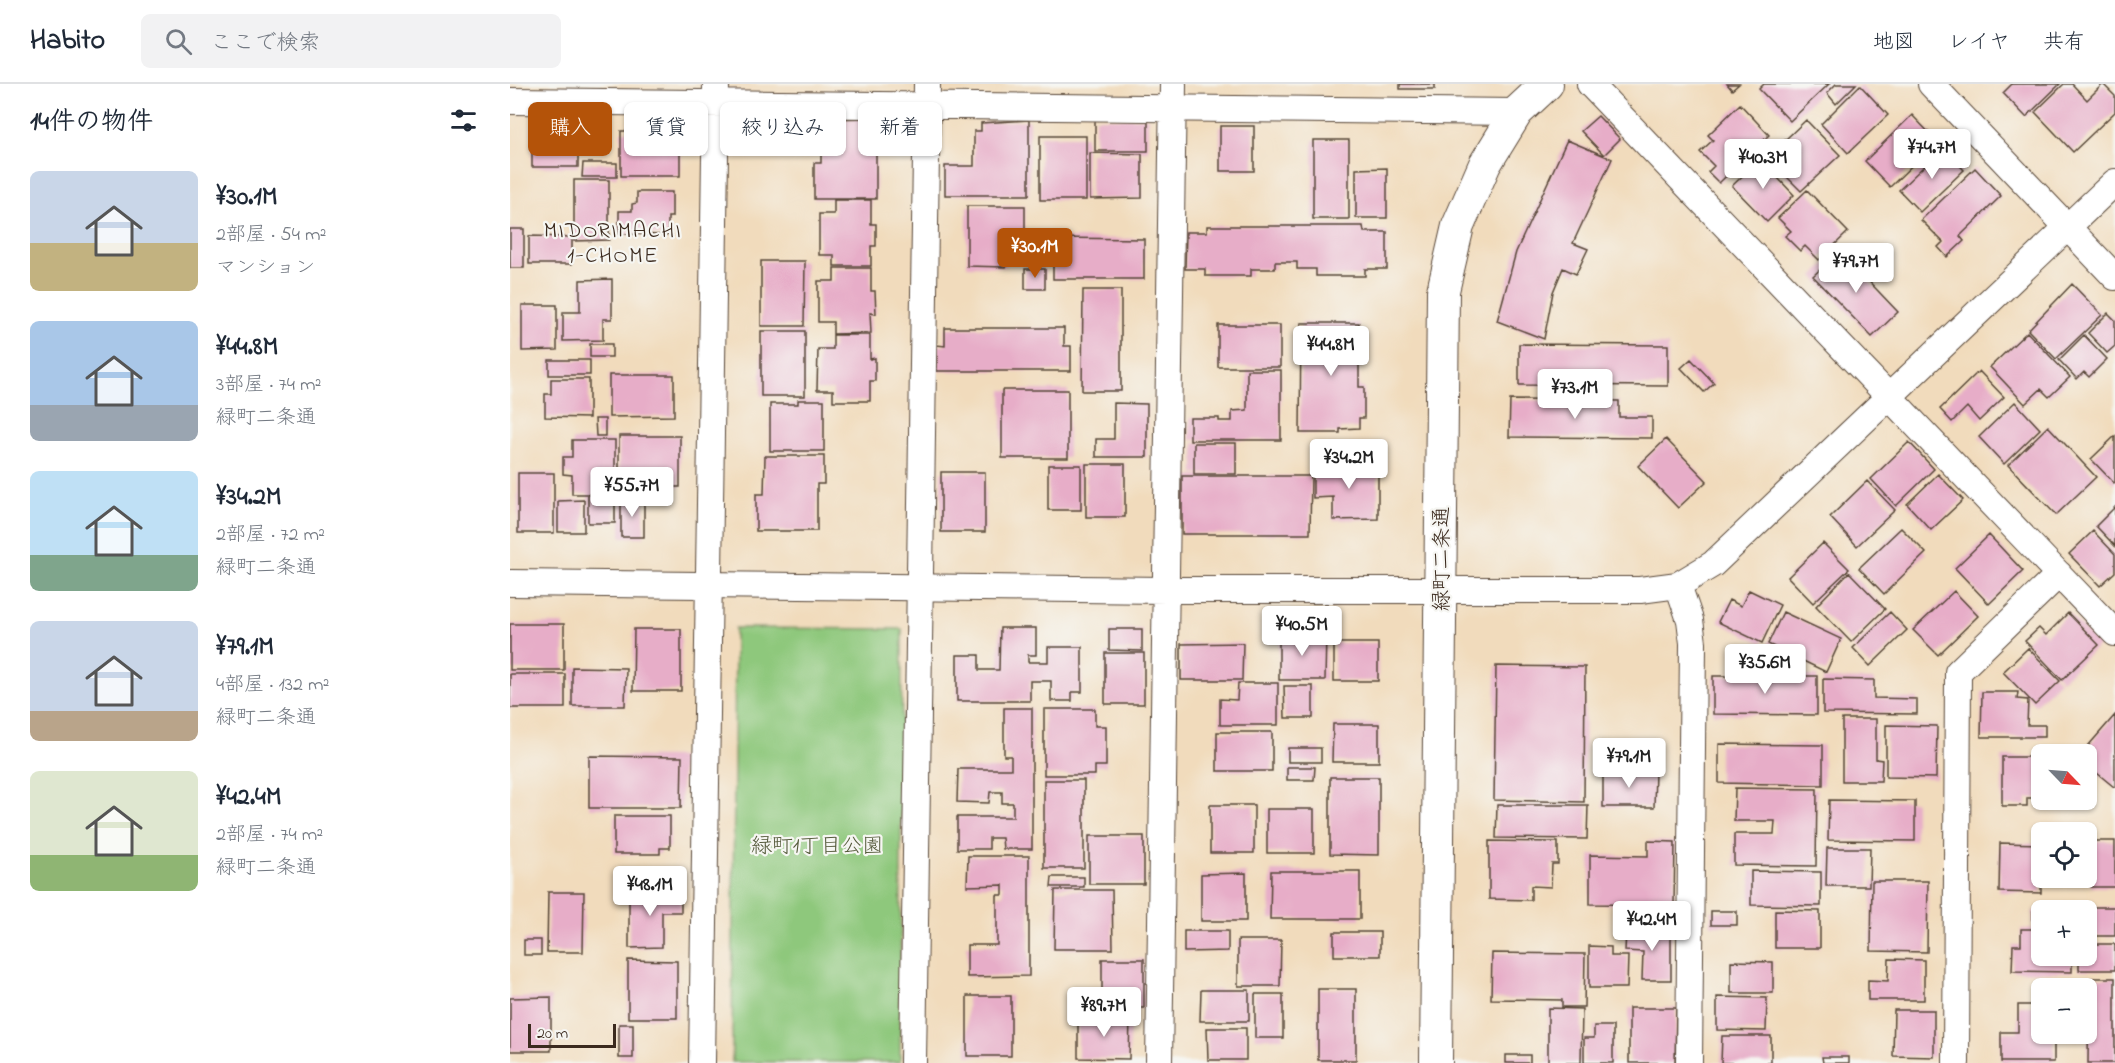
<!DOCTYPE html>
<html lang="ja">
<head>
<meta charset="utf-8">
<style>
	:root { --surface:#fff; --page:#f2f2f3; --text:#1f2937; --muted:#747a83; --line:#e0e1e3; --accent:#b45309 }
	body { margin:0; font-family:"Indie Flower","Klee One",sans-serif; background:var(--page); color:var(--text); height:100vh; display:flex; flex-direction:column; font-size:22px; white-space:nowrap }
	* { box-sizing:border-box; margin:0 }
	p { font-size:20px; color:var(--muted) }
	.icon { flex:none; width:33px; height:33px; fill:none; stroke:currentColor; stroke-width:2; stroke-linecap:round; stroke-linejoin:round }
	.map { position:relative; flex:1; overflow:hidden }
	.drawer { display:flex; flex-direction:column; background:var(--surface); width:510px }
	.drawer>* { flex:none }
	.hud { position:absolute; left:18px; top:18px; width:570px; height:54px; display:flex; gap:12px }
	.needle { width:39px; rotate:115deg }
	.fabs { position:absolute; left:1521px; top:660px; display:grid; gap:12px }
	.fabs a { display:grid; place-items:center; width:66px; height:66px; border-radius:9px; background:var(--surface); box-shadow:0 2px 4px #0004; font-size:30px }
	.scale { position:absolute; left:18px; bottom:15px; width:88px; box-sizing:border-box; padding-left:6px; border:3px solid #3b2a1e; border-top:0; font-size:16px; line-height:21px; white-space:nowrap; color:#3b2a1e; -webkit-text-stroke:4px #f6f6f2; paint-order:stroke }
	.price { position:absolute; translate:-50% -51px; padding:0 14px; border-radius:6px; background:#fff; color:#222; font-size:20px; line-height:39px; filter:drop-shadow(0 2px 3px #0008) }
	.price::after { content:''; position:absolute; left:50%; top:36px; width:18px; height:14px; margin-left:-9px; background:inherit; clip-path:polygon(0 0,100% 0,50% 100%) }
	.price.current { background:var(--accent); color:#fff }
	ul { padding:0; list-style:none }
	li { display:flex; align-items:center; gap:18px; height:150px; padding:0 30px }
	li span { display:grid; place-items:center; flex:none; width:168px; height:120px; border-radius:9px; color:#555 }
	li>.icon { margin-inline-start:auto }
	span .icon { width:72px; height:72px; fill:#fffc; stroke-width:1 }
	li b { font-size:26px }
	h2 { display:flex; justify-content:space-between; align-items:center; height:72px; padding:0 30px; font-size:26px }
	.chip { padding:0 21px; border-radius:9px; background:var(--surface); box-shadow:0 2px 4px #0004; font-size:21px; line-height:54px }
	.chip.current { background:var(--accent); color:#fff }
	header { display:flex; align-items:center; gap:36px; box-sizing:border-box; height:84px; padding:0 30px; background:var(--surface); border-bottom:2px solid var(--line) }
	header strong { font-size:28px }
	nav { display:flex; gap:33px; margin-inline-start:auto; font-size:21px }
	.search { width:420px; height:54px; background:var(--page); display:flex; align-items:center; gap:15px; box-sizing:border-box; padding:0 21px; border-radius:9px; color:var(--muted); font-size:22px }
	main { display:flex; flex:1; min-height:0 }
	.map>svg:first-child { display:block }
	.green { fill:#8ec87c; stroke:#64794d; stroke-width:1.5 }
	.building { fill:#e7adc8 }
	.lines { fill:none; stroke-linecap:round; stroke-linejoin:round }
	.minor-casing { stroke:#564536; stroke-width:28 }
	.tertiary-casing { stroke:#564536; stroke-width:34 }
	.minor { stroke:#fff; stroke-width:26 }
	.tertiary { stroke:#fff; stroke-width:32 }
	.labels { text-anchor:middle; stroke-width:4.5; stroke-linejoin:round; paint-order:stroke }
	.street-label { font-size:21px; fill:#3b2a1e; stroke:#f6f6f2 }
	.park-label { font-size:21px; fill:#54593a; stroke:#f6f6f2 }
	.neighbourhood-label { font-size:22px; letter-spacing:1.5px; fill:#3b2a1e; stroke:#f6f6f2 }
</style>
</head>
<body>
<header>
<strong>Habito</strong>
<div class="search"><svg class="icon" aria-label="search" viewBox="0 0 24 24"><circle cx="10" cy="10" r="6"/><path d="M15 15l6 6"/></svg>ここで検索</div>
<nav><a>地図</a><a>レイヤ</a><a>共有</a></nav>
</header>
<main>
<section class="drawer">
<h2>14件の物件<svg class="icon" aria-label="filters" viewBox="0 0 24 24"><path d="M4 7h16M4 17h16"/><circle cx="9" cy="7" r="2"/><circle cx="15" cy="17" r="2"/></svg></h2>
<ul>
<li><span style="background:linear-gradient(#c9d6e8 60%,#c2b280 0)"><svg class="icon" aria-label="home" viewBox="0 0 24 24"><path d="M3 11l9-7 9 7M6 9v11h12V9"/></svg></span><div><b>¥30.1M</b><p>2部屋 · 54 m²</p><p>マンション</p></div></li>
<li><span style="background:linear-gradient(#a9c7e8 70%,#9aa5b1 0)"><svg class="icon" aria-label="home" viewBox="0 0 24 24"><path d="M3 11l9-7 9 7M6 9v11h12V9"/></svg></span><div><b>¥44.8M</b><p>3部屋 · 74 m²</p><p>緑町二条通</p></div></li>
<li><span style="background:linear-gradient(#bfe0f5 70%,#7fa58c 0)"><svg class="icon" aria-label="home" viewBox="0 0 24 24"><path d="M3 11l9-7 9 7M6 9v11h12V9"/></svg></span><div><b>¥34.2M</b><p>2部屋 · 72 m²</p><p>緑町二条通</p></div></li>
<li><span style="background:linear-gradient(#c9d6e8 75%,#b9a48a 0)"><svg class="icon" aria-label="home" viewBox="0 0 24 24"><path d="M3 11l9-7 9 7M6 9v11h12V9"/></svg></span><div><b>¥79.1M</b><p>4部屋 · 132 m²</p><p>緑町二条通</p></div></li>
<li><span style="background:linear-gradient(#dfe7d0 70%,#8fb573 0)"><svg class="icon" aria-label="home" viewBox="0 0 24 24"><path d="M3 11l9-7 9 7M6 9v11h12V9"/></svg></span><div><b>¥42.4M</b><p>2部屋 · 74 m²</p><p>緑町二条通</p></div></li>
</ul>
</section>
<div class="map">
<svg width="1605" height="979" viewBox="0 0 1605 979">
	<rect width="100%" height="100%" fill="#f6f6f2"/>
	<filter id="ink" filterUnits="userSpaceOnUse"><feTurbulence type="fractalNoise" baseFrequency=".0167" numOctaves="2"/><feDisplacementMap in="SourceGraphic" scale="12" xChannelSelector="R" yChannelSelector="G"/><feConvolveMatrix kernelMatrix="1 2 1 2 8 2 1 2 1" color-interpolation-filters="sRGB"/></filter>
	<filter id="wash" filterUnits="userSpaceOnUse"><feTurbulence type="fractalNoise" baseFrequency=".008" numOctaves="4" result="noise"/><feDisplacementMap in="SourceGraphic" scale="24" xChannelSelector="R" yChannelSelector="G"/><feGaussianBlur stdDeviation="1.35" result="paint"/><feColorMatrix in="noise" values="0 0 0 0 0 0 0 0 0 0 0 0 0 0 0 0 0 1.4 0 .05"/><feComposite in="paint" operator="in"/></filter>
	<g filter="url(#wash)">
		<rect width="100%" height="100%" fill="#f1dbbc"/>
		<path class="green" d="M225 544 392 545 390 978H222Z"/>
		<g id="blocks">
			<path class="building" d="M890 0H925V5H890Z
				M1217 0H1229L1222 6Z
				M1254 0H1319L1280 37 1249 5Z
				M1326 0H1346L1326 20 1317 9Z
				M1502 0H1550L1516 33 1493 9Z
				M1554 0H1562L1577 16 1593 0 1605 12V28L1563 68 1525 28Z
				M1350 1 1378 31 1338 69 1311 40Z
				M1230 20 1259 51 1209 99 1198 88 1204 82 1190 68 1203 56 1198 51Z
				M1402 31 1427 57 1380 103 1355 77Z
				M1088 32 1110 55 1094 71 1071 47Z
				M366 34V115H304V79H311V35Z
				M585 34H638V67H585Z
				M143 35H170V92H111V47H130V41H143Z
				M519 36V111H435V82H464V47H471V39Z
				M1296 36 1330 71 1291 107 1257 73Z
				M22 42H68V83H22Z
				M710 42H744V87H710Z
				M530 52H576V116H530Z
				M803 56H839V135H803Z
				M1057 56 1102 75 1063 159 1078 165 1066 190 1053 184 1043 208 1034 255 987 237 1006 168Z
				M1433 64 1454 86 1410 128 1389 106Z
				M580 69 632 70V114L580 115Z
				M1250 75 1284 111 1257 138 1222 102Z
				M73 79H107V93H72Z
				M877 84V134H846V85Z
				M1465 84 1491 112 1450 152 1454 157 1437 173 1428 163 1433 158 1411 136Z
				M64 96H99V156L64 157Z
				M1297 106 1338 148 1309 176 1295 162 1290 167 1275 152 1281 147 1268 134Z
				M127 108H162V133H158V151L109 150V127H122V120L127 119Z
				M324 116H361V140H366V162H361V182H324V171H309V130H324Z
				M457 122H515V150H496V183L457 182Z
				M697 142H853L854 148H877V185H855V192H806V185H787V178H765V185H741V192H695V185H675L676 148H697Z
				M0 145H14V184H0Z
				M19 152 62 153V180H19Z
				M543 154 634 155V195H543Z
				M1330 167 1388 228 1362 253 1303 192Z
				M251 177H295L294 242H251Z
				M324 184H361V207H365L366 230 360 229 361 249 323 250V238H308V197H324Z
				M515 185H535V205H515Z
				M102 195V235H93V256L53 257V228H70V196Z
				M1562 200 1592 231 1546 275 1518 246Z
				M573 206H611V307H572Z
				M12 221H47V266L12 267Z
				M1598 229 1605 236V262L1597 269 1578 249Z
				M791 239H849V250H855L854 281 849 280V303H854V334H849V344L830 345V349H790Z
				M708 241H770V283H708Z
				M435 244H554V262H561V287H427V261L435 262Z
				M251 247H295V312H251Z
				M1517 248 1560 293 1539 313 1531 305 1515 320 1480 283Z
				M323 251H360V275L365 274V297H360V317H323V306H307L308 265H323Z
				M1574 251 1597 275 1579 293 1574 288 1567 295 1549 276Z
				M80 260H102V273H80Z
				M1009 260 1158 261V302L1009 301Z
				M1181 275 1204 299 1194 308 1171 284Z
				M39 276H80V291H39Z
				M737 286H771V356H680V334H709V337H722V327L737 326Z
				M1469 287 1494 313 1469 337 1457 323 1442 338 1430 325Z
				M99 291H164V332L99 333Z
				M41 295H79V334L35 333V310H41Z
				M492 306H558V374H492Z
				M288 316H314V367H260V320H288Z
				M1000 316 1109 317V333H1142V354L999 353Z
				M1505 318 1530 345 1494 380 1469 353Z
				M604 319 637 320V373H586V355H604Z
				M85 335H95V352H86Z
				M1538 342 1586 393 1546 431 1498 381Z
				M109 352H170V403H109Z
				M1605 352V398L1604 399 1581 375Z
				M1156 355 1197 397 1168 424 1128 382Z
				M62 356H105V439H78V410H62V391L53 390V373H62Z
				M1399 358 1424 385 1386 422 1361 395Z
				M684 359H726V390H684Z
				M255 372H314V400H307V447H246V410H254Z
				M576 380H615V433H576Z
				M538 381H571V426H538Z
				M803 382H868V435L823 436V413L803 414Z
				M431 388H475V448H431Z
				M8 389H44V449H8Z
				M1428 390 1453 416 1421 446 1397 420Z
				M672 392H801L800 450H672Z
				M1357 397 1385 426 1347 462 1320 433Z
				M111 415H134V453H111Z
				M74 416V448H48V417Z
				M1605 423V462L1586 442Z
				M1391 444 1416 469 1374 510 1349 484Z
				M1583 447 1605 470V488L1590 502 1559 470Z
				M1479 451 1513 487 1479 520 1445 484Z
				M1313 459 1339 485 1303 519 1278 493Z
				M1339 488 1375 525 1341 558 1306 522Z
				M1239 506 1270 521 1252 559 1208 538 1219 516 1231 522Z
				M1444 507 1468 532 1428 571 1403 546Z
				M1273 528 1331 555 1316 588 1258 560Z
				M1380 528 1397 546 1360 582 1343 564Z
				M1558 529 1589 561 1552 596 1515 557 1529 544 1536 551Z
				M0 540H54V586H0Z
				M490 544H526V571H518V578H538V563H572V608H562V617H541V597H520V617H447V571H469V586H489Z
				M124 545H171V607H123Z
				M599 545H632V567L599 566Z
				M769 550H816L815 596H769Z
				M733 559 732 596H671V560Z
				M824 559H868V597H824Z
				M1518 564 1550 597 1525 621 1493 588Z
				M595 569H634V620H595Z
				M986 582 1075 583 1074 718 984 716Z
				M62 583 116 584 115 622H62Z
				M0 590H55V624H0Z
				M1203 592H1307V631L1203 630Z
				M1313 595 1364 596V614L1407 615V630L1313 629Z
				M728 599H768V641H710V615L727 616Z
				M774 602H803V634H775Z
				M1472 608H1508L1507 615 1518 616 1517 641H1535V653H1471Z
				M494 624H522V765H493L492 754H479V765H447V733H503V719H492V708H480L479 719 447 718 448 685H501V672H494Z
				M534 625H585V642H596V682H585V691H534Z
				M1605 631V702L1604 703 1576 680V670H1571Z
				M1332 635H1366V675L1372 676 1371 697H1332Z
				M823 640H869V678H822Z
				M1376 641 1427 642 1426 694 1376 693Z
				M707 648H762V687H707Z
				M1209 660 1313 661V701L1209 699Z
				M778 664H811V678H778Z
				M79 672 172 673 171 724H79Z
				M1492 673H1532V714H1517V722H1492Z
				M777 683H805L804 696H777Z
				M1093 687H1145L1144 723H1093Z
				M820 693H869V771L820 770Z
				M534 696H574V784H534Z
				M1225 704 1307 705 1306 782 1224 781V750H1264L1265 737H1224Z
				M1319 716 1405 717V757L1318 756Z
				M700 721H744V769H700Z
				M987 721H1078L1077 755 986 754Z
				M757 725H804V769H757Z
				M104 732H160V764H150V770H104Z
				M579 752H634V800H579Z
				M979 757 1048 758V780H1042L1041 803 1021 802V816L979 815Z
				M1138 757 1165 758 1164 821 1080 820V771L1138 772Z
				M1582 757H1605V803H1581Z
				M1490 759 1532 760V794H1551V801H1531V809L1489 808Z
				M1317 764H1360L1359 802H1316Z
				M458 772H519V892L457 893V861H487V811H493V801L457 802Z
				M141 785H170V805H141Z
				M761 787H850V835H760Z
				M1241 787 1311 788V822L1241 821Z
				M736 789V837H691V790Z
				M542 793H574V803H541Z
				M1362 797H1418L1417 868 1361 867Z
				M545 806H602L603 865H544Z
				M38 808H74L73 868H37Z
				M119 808H171V828H152V863L119 864Z
				M1569 823H1605V852H1576V826H1569Z
				M1265 826 1310 827V864H1265Z
				M1201 827H1227V841H1201Z
				M1523 827H1532V872H1562V888L1502 887 1503 861H1511V845H1523Z
				M1116 846H1161V896H1132L1133 868 1115 867Z
				M674 847H718V867L674 868Z
				M824 848H870V872H824Z
				M14 856H31V871H14Z
				M728 856H771L770 902H728Z
				M1576 860H1605V886H1569V872H1576Z
				M1079 862 1101 863V872H1118L1117 904H1079Z
				M982 869 1075 870 1074 923H1052V916L981 915Z
				M592 875H634V924H592Z
				M1379 875 1414 876V916H1358V896L1378 897Z
				M118 876 167 877V934H118Z
				M1221 877 1263 878V909H1221Z
				M1579 894H1605V979H1578Z
				M808 905H846V976H808Z
				M691 906H739V937H690Z
				M745 910H773V954H745Z
				M457 912H501V972H457Z
				M41 913V967H0V914Z
				M1207 913 1257 914 1256 947 1207 946Z
				M1508 921H1532V950H1544V978H1491V948H1508Z
				M1038 924 1072 925 1071 979H1038Z
				M1119 924H1166L1165 979H1119Z
				M1384 926H1424V973L1383 972Z
				M568 933H620L619 975 568 974Z
				M109 940H123V974H109Z
				M1084 942H1103V979H1074V954H1084Z
				M697 944H736V976H698Z
				M1212 952H1261V979H1211Z
				M996 971H1020V979H996Z
				M1312 973H1339V979H1313Z"/>
		</g>
	</g>
	<g filter="url(#ink)">
		<use href="#blocks" fill-opacity="0" stroke="#564536" stroke-width="1.5"/>
		<g class="lines">
			<defs>
				<path id="minor" d="M1080 0 1605 549
					M1421 0 1605 193
					M0 17 1007 28
					M0 499 656 506H1130L1168 501 1203 480 1605 98
					M1168 501 1180 536 1183 559 1179 979
					M192 979 206 0
					M403 979 417 0
					M649 979 663 0
					M1446 979 1448 588 1549 490"/>
				<path id="tertiary" d="M926 979 933 207 948 142 975 80 1007 28 1037 0"/>
			</defs>
			<use href="#minor" class="minor-casing"/>
			<use href="#tertiary" class="tertiary-casing"/>
			<use href="#minor" class="minor"/>
			<use href="#tertiary" class="tertiary"/>
		</g>
	</g>
	<g class="labels">
		<g class="street-label">
			<text transform="translate(931 475) rotate(-90)" y="7">緑町二条通</text>
		</g>
		<g class="park-label">
			<text x="307" y="768">緑町1丁目公園</text>
		</g>
		<g class="neighbourhood-label">
			<text x="103" y="153">MIDORIMACHI<tspan x="103" dy="25">1-CHOME</tspan></text>
		</g>
	</g>
</svg>
<div class="fabs">
<a><svg class="needle" viewBox="-14 -14 28 28"><path d="M0-13l5 13h-10z" fill="#e53935"/><path d="M0 13l5-13h-10z" fill="#747a83"/></svg></a>
<a><svg class="icon" aria-label="locate" viewBox="0 0 24 24"><circle cx="12" cy="12" r="6"/><path d="M12 2v4M12 18v4M2 12h4M18 12h4"/></svg></a>
<a>+</a>
<a>−</a>
</div>
<div class="scale">20 m</div>
<b class="price" style="left:1422px;top:96px">¥74.7M</b>
<b class="price" style="left:1253px;top:106px">¥40.3M</b>
<b class="price current" style="left:525px;top:195px">¥30.1M</b>
<b class="price" style="left:1346px;top:210px">¥79.7M</b>
<b class="price" style="left:821px;top:293px">¥44.8M</b>
<b class="price" style="left:1065px;top:336px">¥73.1M</b>
<b class="price" style="left:839px;top:406px">¥34.2M</b>
<b class="price" style="left:122px;top:434px">¥55.7M</b>
<b class="price" style="left:792px;top:573px">¥40.5M</b>
<b class="price" style="left:1255px;top:611px">¥35.6M</b>
<b class="price" style="left:1119px;top:705px">¥79.1M</b>
<b class="price" style="left:140px;top:833px">¥48.1M</b>
<b class="price" style="left:1142px;top:868px">¥42.4M</b>
<b class="price" style="left:594px;top:954px">¥89.7M</b>
<div class="hud">
<a class="chip current">購入</a>
<a class="chip">賃貸</a>
<a class="chip">絞り込み</a>
<a class="chip">新着</a>
</div>
</div>
</main>
</body>
</html>
